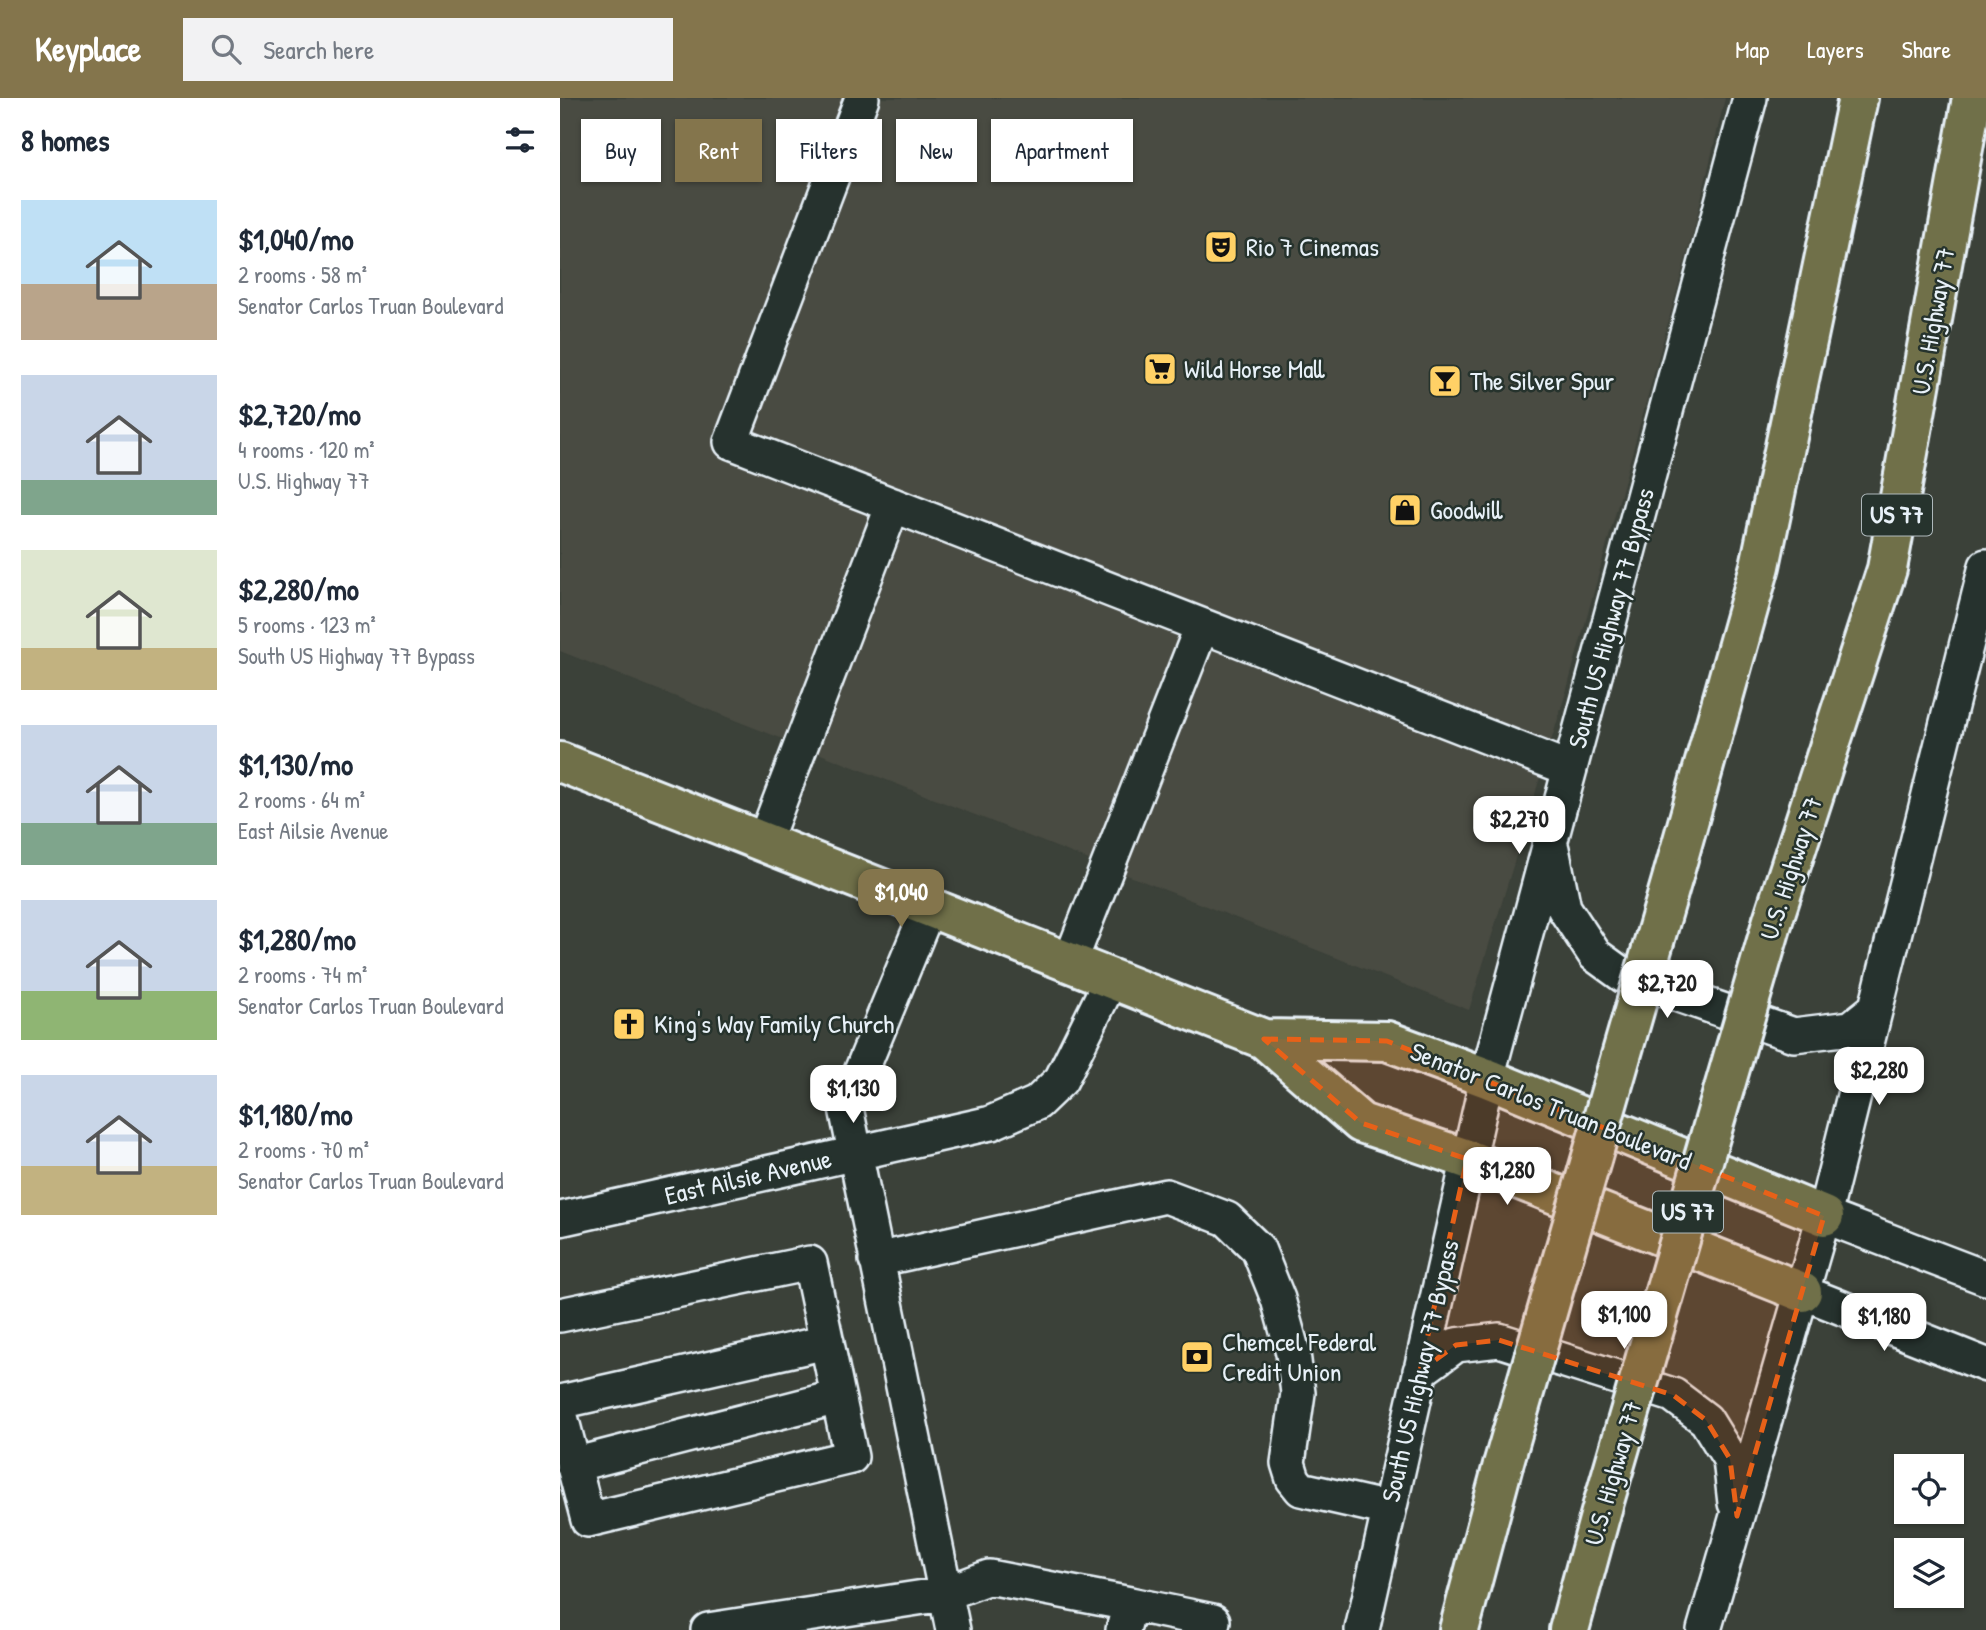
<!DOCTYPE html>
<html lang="en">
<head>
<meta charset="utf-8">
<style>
	:root { --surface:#fff; --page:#f2f2f3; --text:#1f2937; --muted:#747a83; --accent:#84754c }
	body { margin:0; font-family:"Patrick Hand",sans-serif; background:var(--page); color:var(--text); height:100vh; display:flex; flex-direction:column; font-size:26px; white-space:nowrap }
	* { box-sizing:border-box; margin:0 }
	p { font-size:23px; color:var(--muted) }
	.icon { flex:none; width:38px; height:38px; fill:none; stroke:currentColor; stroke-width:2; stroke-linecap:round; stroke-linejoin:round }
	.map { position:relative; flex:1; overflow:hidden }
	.side { display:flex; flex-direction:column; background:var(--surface); width:560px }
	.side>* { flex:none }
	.top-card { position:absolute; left:21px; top:21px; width:665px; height:63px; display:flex; gap:14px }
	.buttons { position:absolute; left:1334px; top:1356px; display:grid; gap:14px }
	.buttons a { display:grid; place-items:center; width:70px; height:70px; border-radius:0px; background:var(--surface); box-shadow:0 2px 5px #0004; font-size:35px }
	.price { position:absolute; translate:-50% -60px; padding:0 16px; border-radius:14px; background:#fff; color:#222; font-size:23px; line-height:46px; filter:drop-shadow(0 2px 4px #0008) }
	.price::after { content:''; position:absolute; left:50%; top:42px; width:21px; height:16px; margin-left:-10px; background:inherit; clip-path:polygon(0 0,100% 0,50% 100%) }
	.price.active { background:var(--accent); color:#fff }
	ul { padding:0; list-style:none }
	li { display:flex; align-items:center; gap:21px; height:175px; padding:0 21px }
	li span { display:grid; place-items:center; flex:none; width:196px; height:140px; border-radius:0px; color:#555 }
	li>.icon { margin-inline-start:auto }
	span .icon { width:84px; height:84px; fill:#fffc; stroke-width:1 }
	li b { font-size:30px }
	h2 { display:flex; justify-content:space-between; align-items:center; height:84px; padding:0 21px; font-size:30px }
	.chip { padding:0 24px; border-radius:0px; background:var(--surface); box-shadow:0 2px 5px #0004; font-size:24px; line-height:63px }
	.chip.active { background:var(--accent); color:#fff }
	header { display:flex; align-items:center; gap:42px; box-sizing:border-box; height:98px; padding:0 35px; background:var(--accent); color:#fff }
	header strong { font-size:33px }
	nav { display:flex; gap:38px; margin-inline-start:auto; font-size:24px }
	.search { width:490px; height:63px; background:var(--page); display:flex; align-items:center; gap:18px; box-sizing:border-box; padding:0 24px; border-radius:0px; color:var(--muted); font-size:26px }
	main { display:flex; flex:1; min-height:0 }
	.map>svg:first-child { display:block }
	.built { fill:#4a4b42 }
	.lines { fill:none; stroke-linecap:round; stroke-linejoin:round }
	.minor-casing { stroke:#e8f1f8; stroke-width:38 }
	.major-casing { stroke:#e8f1f8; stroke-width:44 }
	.highway-casing { stroke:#e8f1f8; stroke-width:44 }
	.minor { stroke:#26332d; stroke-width:33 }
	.major { stroke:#6f704a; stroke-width:38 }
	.highway { stroke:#6f704a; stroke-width:38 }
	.highway-bridge-casing { stroke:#e8f1f8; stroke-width:44; stroke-linecap:butt }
	.highway-bridge { stroke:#6f704a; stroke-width:38 }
	.marked { fill:#e86118; fill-opacity:0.2; stroke:#e86118; stroke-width:5; stroke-dasharray:14 9; stroke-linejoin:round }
	.labels { text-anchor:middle; stroke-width:5; stroke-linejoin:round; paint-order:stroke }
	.shield { fill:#26332d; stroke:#aeb8bb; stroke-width:2 }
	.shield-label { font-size:24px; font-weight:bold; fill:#e8f1f8 }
	.poi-label { font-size:26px; fill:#e8f1f8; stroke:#26332d; text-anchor:start }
	.street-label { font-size:26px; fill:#e8f1f8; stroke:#26332d }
</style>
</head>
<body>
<header>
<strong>Keyplace</strong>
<div class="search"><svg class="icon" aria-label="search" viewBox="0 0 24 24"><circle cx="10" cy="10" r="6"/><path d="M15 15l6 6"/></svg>Search here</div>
<nav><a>Map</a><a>Layers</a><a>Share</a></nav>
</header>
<main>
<section class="side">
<h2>8 homes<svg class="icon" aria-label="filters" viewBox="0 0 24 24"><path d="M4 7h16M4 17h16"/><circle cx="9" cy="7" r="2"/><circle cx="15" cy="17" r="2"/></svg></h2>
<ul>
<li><span style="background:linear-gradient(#bfe0f5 60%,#b9a48a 0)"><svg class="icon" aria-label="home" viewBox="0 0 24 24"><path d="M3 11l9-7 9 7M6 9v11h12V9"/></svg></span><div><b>$1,040/mo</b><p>2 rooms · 58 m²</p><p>Senator Carlos Truan Boulevard</p></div></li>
<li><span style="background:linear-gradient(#c9d6e8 75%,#7fa58c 0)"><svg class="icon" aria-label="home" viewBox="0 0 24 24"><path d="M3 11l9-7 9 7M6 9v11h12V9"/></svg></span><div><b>$2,720/mo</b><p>4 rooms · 120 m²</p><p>U.S. Highway 77</p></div></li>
<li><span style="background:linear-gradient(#dfe7d0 70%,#c2b280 0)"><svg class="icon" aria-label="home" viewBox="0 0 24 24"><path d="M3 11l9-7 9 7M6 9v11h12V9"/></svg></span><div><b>$2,280/mo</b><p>5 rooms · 123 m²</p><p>South US Highway 77 Bypass</p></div></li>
<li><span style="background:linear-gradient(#c9d6e8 70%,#7fa58c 0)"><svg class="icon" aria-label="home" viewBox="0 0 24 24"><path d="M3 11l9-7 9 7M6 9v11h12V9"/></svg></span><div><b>$1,130/mo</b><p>2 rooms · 64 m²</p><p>East Ailsie Avenue</p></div></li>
<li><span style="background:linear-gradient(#c9d6e8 65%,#8fb573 0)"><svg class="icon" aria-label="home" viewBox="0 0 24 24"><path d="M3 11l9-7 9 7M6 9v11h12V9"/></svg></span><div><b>$1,280/mo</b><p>2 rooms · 74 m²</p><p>Senator Carlos Truan Boulevard</p></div></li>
<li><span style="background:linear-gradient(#c9d6e8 65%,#c2b280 0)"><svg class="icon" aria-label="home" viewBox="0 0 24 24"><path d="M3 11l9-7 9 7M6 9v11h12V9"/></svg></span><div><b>$1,180/mo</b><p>2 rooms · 70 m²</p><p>Senator Carlos Truan Boulevard</p></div></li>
</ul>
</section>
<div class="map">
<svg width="1426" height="1532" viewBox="0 0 1426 1532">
	<rect width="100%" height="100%" fill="#3b4139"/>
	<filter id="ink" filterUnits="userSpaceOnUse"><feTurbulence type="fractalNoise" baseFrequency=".0143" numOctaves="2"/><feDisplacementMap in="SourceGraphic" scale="14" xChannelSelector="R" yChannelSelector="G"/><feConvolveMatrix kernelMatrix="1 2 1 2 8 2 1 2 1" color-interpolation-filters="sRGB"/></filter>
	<g filter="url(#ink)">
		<path class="built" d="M0 0H1165L1135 127 1007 591 909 912 0 553Z"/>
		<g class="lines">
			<defs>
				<path id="minor" d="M302 0 171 344 1010 671
					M204 744 333 407
					M992 751 1004 810 1035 857 1064 878 1234 937 1291 930 1316 910
					M369 809 286 1010 393 1532
					M510 864 642 528
					M1264 1118 1426 1180
					M0 1121 431 1025 477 1005 501 982 551 881
					M316 1162 606 1098 667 1121 698 1151 718 1201 733 1255 738 1295 728 1365 733 1381 741 1391 829 1411
					M1242 1194 1426 1267
					M0 1217 250 1165 291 1359 28 1422 0 1315
					M860 1273 896 1247 939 1242 1113 1297 1146 1322 1170 1361 1175 1405
					M0 1304 267 1244
					M13 1367 278 1299
					M570 1506 653 1523 651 1532
					M148 1532 384 1496 429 1479 570 1506 563 1532
					M802 1532 927 980 1190 0
					M1144 1532 1264 1118 1426 468"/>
				<path id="major" d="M0 664 704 941 801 1025 907 1061 1242 1194
					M704 941 827 943 927 980 1264 1118"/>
				<path id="highway" d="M1113 778 1200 468 1298 0
					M1213 822 1327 471 1412 0
					M899 1532 943 1367
					M1009 1532 1043 1407"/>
			</defs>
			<use href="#minor" class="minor-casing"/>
			<use href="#major" class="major-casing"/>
			<use href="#highway" class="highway-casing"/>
			<use href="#minor" class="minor"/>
			<use href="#major" class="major"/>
			<use href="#highway" class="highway"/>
			<defs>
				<path id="highway-bridge" d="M943 1367 1113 778
					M1043 1407 1213 822"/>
			</defs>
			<use href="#highway-bridge" class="highway-bridge-casing"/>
			<use href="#highway-bridge" class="highway-bridge"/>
		</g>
	</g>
	<path class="marked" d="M704 941 827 943 1264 1118 1177 1418 1170 1361 1146 1322 1113 1297 939 1242 896 1247 860 1273 907 1061 801 1025Z"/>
	<defs>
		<symbol id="theatre-square" viewBox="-11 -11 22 22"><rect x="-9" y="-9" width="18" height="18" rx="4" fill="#ffd166" stroke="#26332d"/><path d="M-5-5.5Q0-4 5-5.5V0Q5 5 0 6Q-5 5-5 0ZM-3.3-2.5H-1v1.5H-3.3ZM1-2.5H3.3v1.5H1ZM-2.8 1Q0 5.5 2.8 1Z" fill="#111"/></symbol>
		<symbol id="supermarket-square" viewBox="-11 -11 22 22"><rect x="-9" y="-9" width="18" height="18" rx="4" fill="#ffd166" stroke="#26332d"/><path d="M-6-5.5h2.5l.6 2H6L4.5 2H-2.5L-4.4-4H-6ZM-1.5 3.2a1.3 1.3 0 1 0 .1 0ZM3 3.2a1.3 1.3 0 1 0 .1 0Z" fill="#111"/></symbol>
		<symbol id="bar-square" viewBox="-11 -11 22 22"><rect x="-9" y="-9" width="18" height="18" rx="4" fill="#ffd166" stroke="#26332d"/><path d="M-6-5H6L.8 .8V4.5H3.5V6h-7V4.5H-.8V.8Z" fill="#111"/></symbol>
		<symbol id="shop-square" viewBox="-11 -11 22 22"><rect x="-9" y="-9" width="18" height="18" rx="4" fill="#ffd166" stroke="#26332d"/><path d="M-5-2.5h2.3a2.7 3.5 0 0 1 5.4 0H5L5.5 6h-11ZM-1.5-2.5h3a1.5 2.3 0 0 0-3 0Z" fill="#111"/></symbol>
		<symbol id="church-square" viewBox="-11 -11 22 22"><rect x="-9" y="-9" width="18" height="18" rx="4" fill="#ffd166" stroke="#26332d"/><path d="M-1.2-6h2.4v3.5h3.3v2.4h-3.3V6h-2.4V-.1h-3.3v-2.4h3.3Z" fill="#111"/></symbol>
		<symbol id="bank-square" viewBox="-11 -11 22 22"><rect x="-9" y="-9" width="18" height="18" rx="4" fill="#ffd166" stroke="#26332d"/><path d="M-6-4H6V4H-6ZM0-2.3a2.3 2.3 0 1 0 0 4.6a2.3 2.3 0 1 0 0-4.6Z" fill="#111"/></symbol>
	</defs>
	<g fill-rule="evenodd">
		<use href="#theatre-square" x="642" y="130" width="38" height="38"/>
		<use href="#supermarket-square" x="581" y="252" width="38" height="38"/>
		<use href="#bar-square" x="866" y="264" width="38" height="38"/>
		<use href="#shop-square" x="826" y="393" width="38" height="38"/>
		<use href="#church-square" x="50" y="907" width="38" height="38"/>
		<use href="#bank-square" x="618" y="1240" width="38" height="38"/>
	</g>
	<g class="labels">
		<g class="shield">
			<rect x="1302" y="396.5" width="70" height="41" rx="5"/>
			<rect x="1093" y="1093.5" width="70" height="41" rx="5"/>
		</g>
		<g class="shield-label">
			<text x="1337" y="425">US 77</text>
			<text x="1128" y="1122">US 77</text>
		</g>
		<g class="poi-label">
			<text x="686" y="158">Rio 7 Cinemas</text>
			<text x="624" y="280">Wild Horse Mall</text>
			<text x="910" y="292">The Silver Spur</text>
			<text x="870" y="421">Goodwill</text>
			<text x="94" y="935">King's Way Family Church</text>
			<text x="662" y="1253">Chemcel Federal<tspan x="662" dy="30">Credit Union</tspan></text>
		</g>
		<g class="street-label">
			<text transform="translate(1373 223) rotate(-80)" y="9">U.S. Highway 77</text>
			<text transform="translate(1051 520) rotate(-75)" y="9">South US Highway 77 Bypass</text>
			<text transform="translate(1231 770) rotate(-72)" y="9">U.S. Highway 77</text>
			<text transform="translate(991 1008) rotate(22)" y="9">Senator Carlos Truan Boulevard</text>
			<text transform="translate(188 1079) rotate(-13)" y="9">East Ailsie Avenue</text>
			<text transform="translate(860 1273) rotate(-77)" y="9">South US Highway 77 Bypass</text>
			<text transform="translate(1053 1375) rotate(-74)" y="9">U.S. Highway 77</text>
		</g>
	</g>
</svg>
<div class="buttons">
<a><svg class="icon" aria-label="locate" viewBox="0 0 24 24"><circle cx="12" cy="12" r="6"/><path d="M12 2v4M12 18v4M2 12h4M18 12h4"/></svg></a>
<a><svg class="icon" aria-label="layers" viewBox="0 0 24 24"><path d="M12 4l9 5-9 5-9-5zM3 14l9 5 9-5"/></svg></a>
</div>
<b class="price" style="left:959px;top:758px">$2,270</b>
<b class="price active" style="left:341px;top:831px">$1,040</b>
<b class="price" style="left:1107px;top:922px">$2,720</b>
<b class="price" style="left:1319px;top:1009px">$2,280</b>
<b class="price" style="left:293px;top:1027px">$1,130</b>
<b class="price" style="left:947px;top:1109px">$1,280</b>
<b class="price" style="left:1064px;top:1253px">$1,100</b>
<b class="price" style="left:1324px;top:1255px">$1,180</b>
<div class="top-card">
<a class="chip">Buy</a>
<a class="chip active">Rent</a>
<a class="chip">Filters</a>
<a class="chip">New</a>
<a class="chip">Apartment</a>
</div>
</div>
</main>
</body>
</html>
